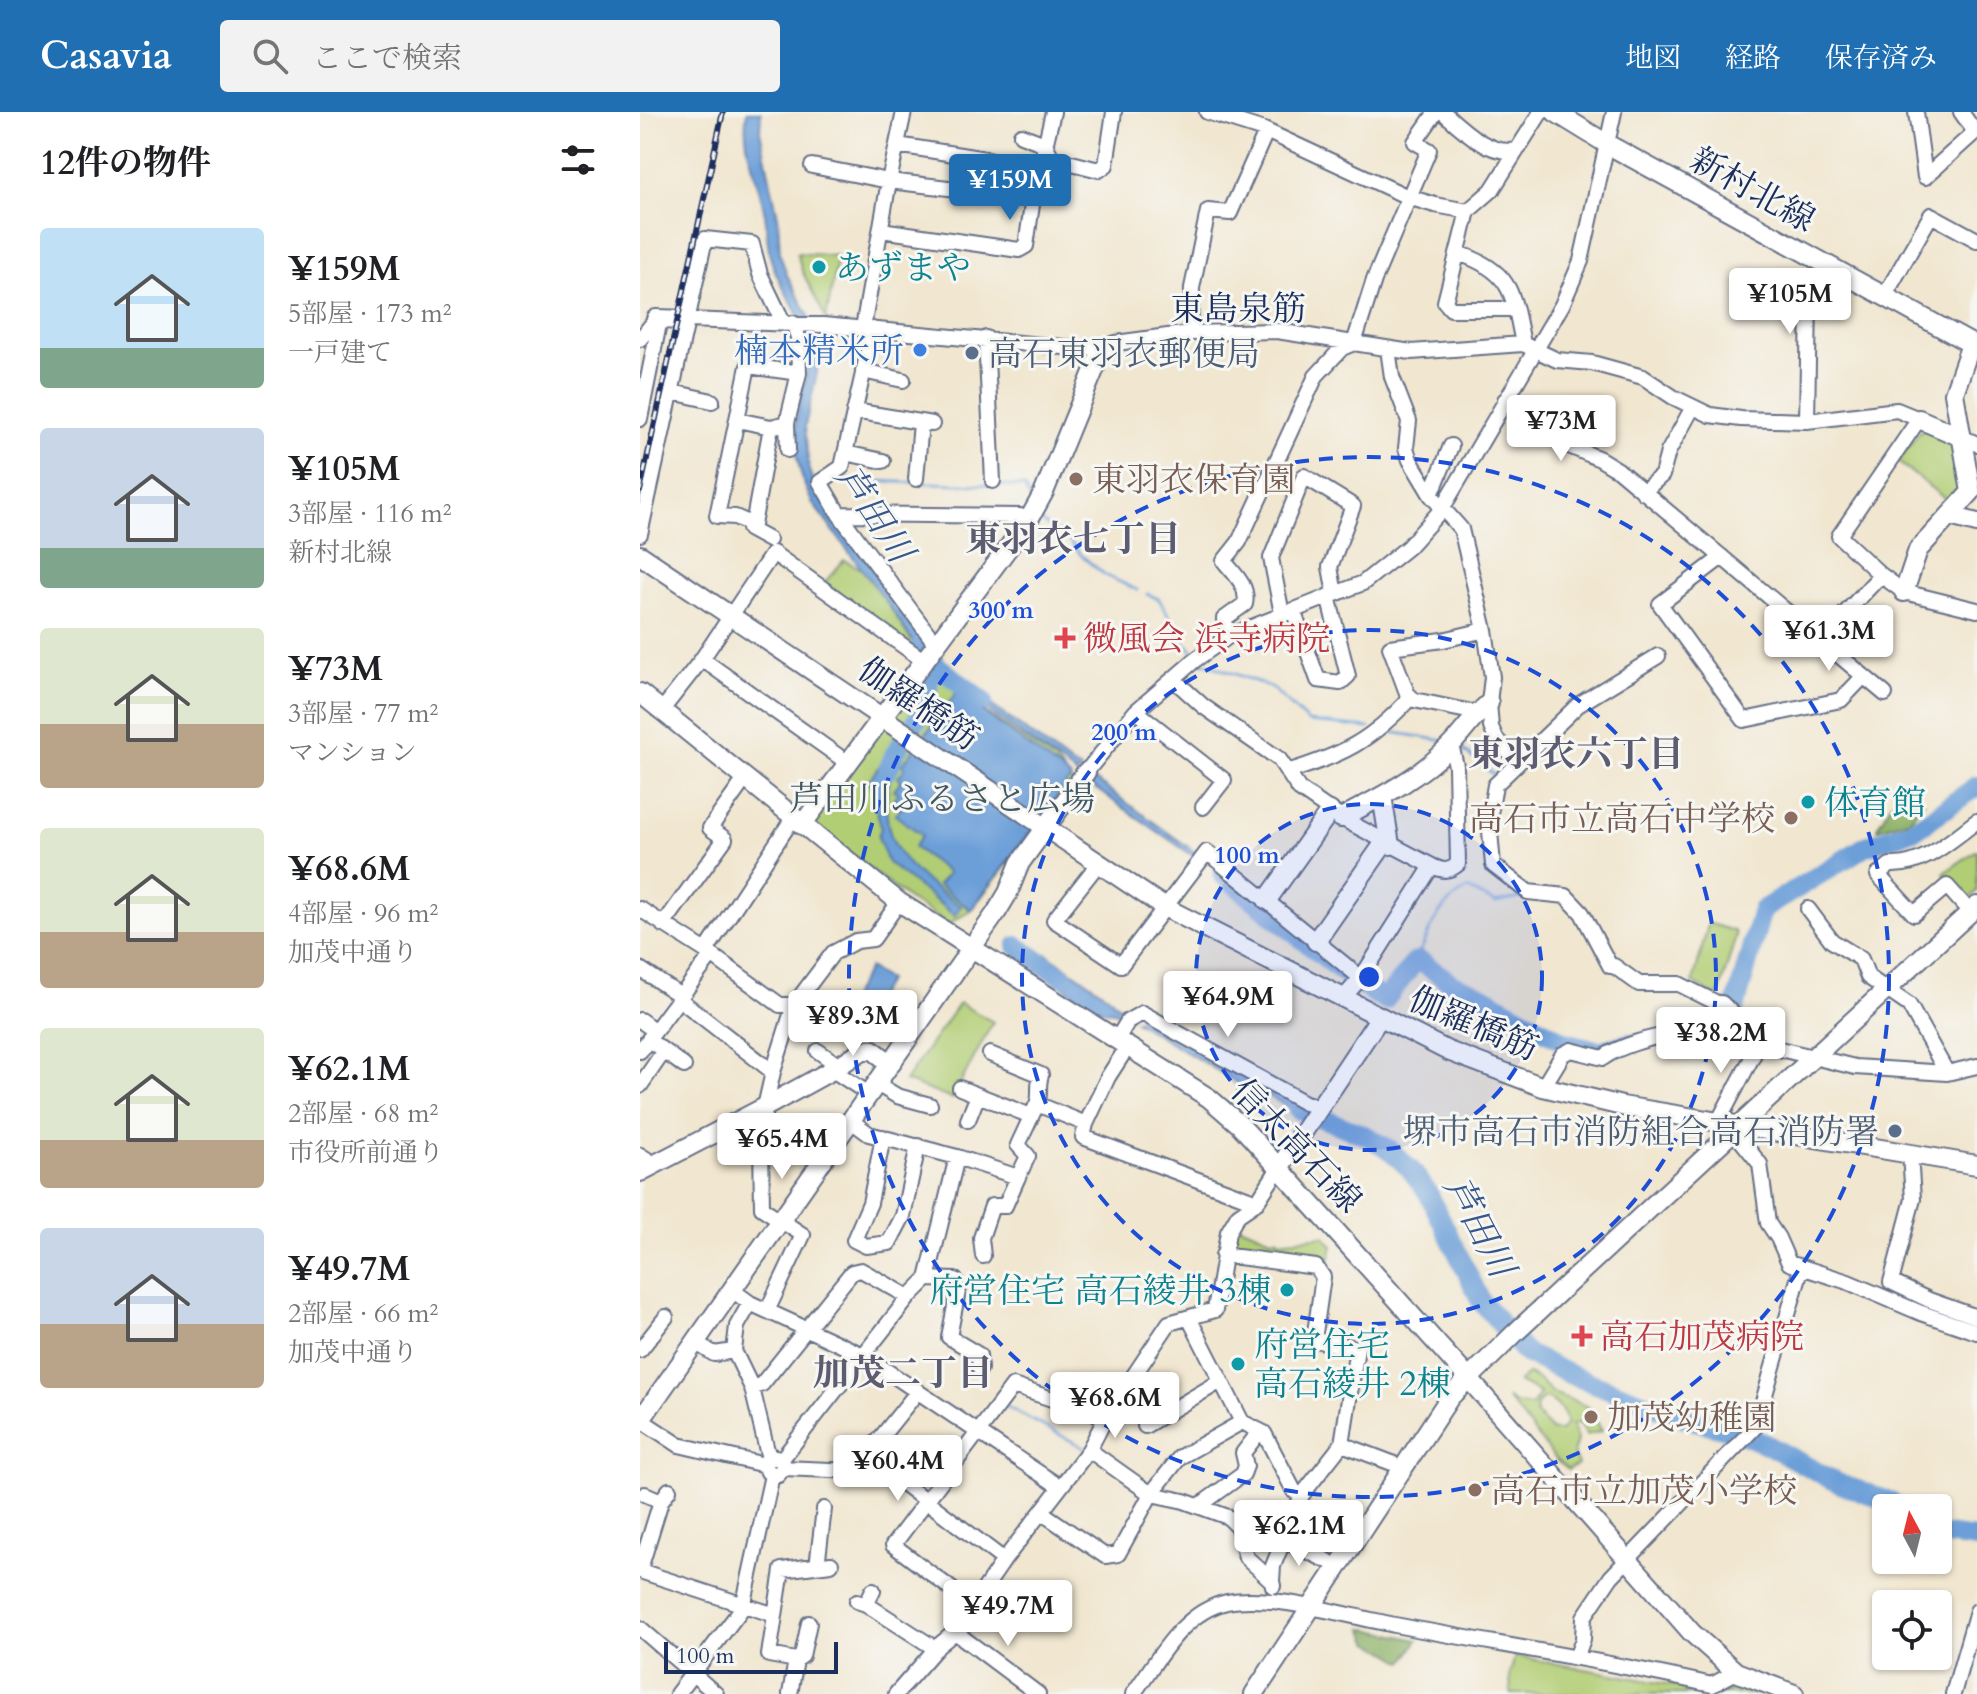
<!DOCTYPE html>
<html lang="ja">
<head>
<meta charset="utf-8">
<style>
	:root { --surface:#fff; --page:#f2f2f2; --text:#202124; --muted:#757577; --accent:#1f6fb2 }
	body { margin:0; font-family:Cardo,"Noto Serif JP",serif; background:var(--page); color:var(--text); height:100vh; display:flex; flex-direction:column; font-size:30px; white-space:nowrap }
	* { box-sizing:border-box; margin:0 }
	p { font-size:26px; color:var(--muted) }
	.icon { flex:none; width:44px; height:44px; fill:none; stroke:currentColor; stroke-width:2; stroke-linecap:round; stroke-linejoin:round }
	.map { position:relative; flex:1; overflow:hidden }
	.sheet { display:flex; flex-direction:column; background:var(--surface); width:640px }
	.sheet>* { flex:none }
	.needle { width:52px; rotate:353deg }
	.tools { position:absolute; left:1232px; top:1382px; display:grid; gap:16px }
	.tools a { display:grid; place-items:center; width:80px; height:80px; border-radius:8px; background:var(--surface); box-shadow:0 2px 6px #0004; font-size:40px }
	.scale { position:absolute; left:24px; bottom:20px; width:174px; box-sizing:border-box; padding-left:8px; border:4px solid #1b2f5e; border-top:0; font-size:22px; line-height:28px; white-space:nowrap; color:#1b2f5e; -webkit-text-stroke:6px #f6f6f2; paint-order:stroke }
	.price { position:absolute; translate:-50% -68px; padding:0 18px; border-radius:8px; background:#fff; color:#222; font-size:26px; line-height:52px; filter:drop-shadow(0 2px 4px #0008) }
	.price::after { content:''; position:absolute; left:50%; top:48px; width:24px; height:18px; margin-left:-12px; background:inherit; clip-path:polygon(0 0,100% 0,50% 100%) }
	.price.on { background:var(--accent); color:#fff }
	ul { padding:0; list-style:none }
	li { display:flex; align-items:center; gap:24px; height:200px; padding:0 40px }
	li span { display:grid; place-items:center; flex:none; width:224px; height:160px; border-radius:8px; color:#555 }
	li>.icon { margin-inline-start:auto }
	span .icon { width:96px; height:96px; fill:#fffc; stroke-width:1 }
	li b { font-size:34px }
	h2 { display:flex; justify-content:space-between; align-items:center; height:96px; padding:0 40px; font-size:34px }
	header { display:flex; align-items:center; gap:48px; box-sizing:border-box; height:112px; padding:0 40px; background:var(--accent); color:#fff }
	header strong { font-size:38px }
	nav { display:flex; gap:44px; margin-inline-start:auto; font-size:28px }
	.search { width:560px; height:72px; background:var(--page); display:flex; align-items:center; gap:20px; box-sizing:border-box; padding:0 28px; border-radius:8px; color:var(--muted); font-size:30px }
	main { display:flex; flex:1; min-height:0 }
	.map>svg:first-child { display:block }
	.green { fill:#b2ce75; stroke:#667e6a; stroke-width:2; fill-rule:evenodd }
	.forest { fill:#8db166; stroke:#547062; stroke-width:2 }
	.water { fill:#6c9fd8; stroke:#44679b; stroke-width:2 }
	.lines { fill:none; stroke-linecap:round; stroke-linejoin:round }
	.stream { stroke:#6c9fd8; stroke-width:3 }
	.river { stroke:#6c9fd8; stroke-width:20 }
	.street-casing { stroke:#666f86; stroke-width:18 }
	.secondary-casing { stroke:#666f86; stroke-width:22 }
	.street { stroke:#fff; stroke-width:14 }
	.secondary { stroke:#fff; stroke-width:18 }
	.rail-casing { stroke:#1b2f5e; stroke-width:6 }
	.rail { stroke:#f6f6f2; stroke-width:3; stroke-dasharray:9; stroke-linecap:butt }
	.ring { fill:none; stroke:#1d4ed8; stroke-width:4; stroke-dasharray:14 10 }
	.culture-dot { fill:#0f9aa8; stroke:#f6f6f2; stroke-width:3 }
	.shop-dot { fill:#3f7fe0; stroke:#f6f6f2; stroke-width:3 }
	.service-dot { fill:#5c6f8a; stroke:#f6f6f2; stroke-width:3 }
	.education-dot { fill:#8d6e63; stroke:#f6f6f2; stroke-width:3 }
	.health-dot { fill:#e0444e; stroke:#f6f6f2; stroke-width:3 }
	.labels { text-anchor:middle; stroke-width:6; stroke-linejoin:round; paint-order:stroke }
	.street-label { font-size:34px; fill:#1b2f5e; stroke:#f6f6f2 }
	.culture-label { font-size:34px; fill:#0d838f; stroke:#f6f6f2; text-anchor:start }
	.shop-label { font-size:34px; fill:#366cbe; stroke:#f6f6f2; text-anchor:end }
	.service-label { font-size:34px; fill:#4e5e75; stroke:#f6f6f2; text-anchor:start }
	.education-label { font-size:34px; fill:#785e54; stroke:#f6f6f2; text-anchor:start }
	.health-label { font-size:34px; fill:#be3a42; stroke:#f6f6f2; text-anchor:start }
	.park-label { font-size:34px; fill:#415764; stroke:#f6f6f2 }
	.water-label { font-size:36px; font-style:italic; fill:#375689; stroke:#f6f6f2 }
	.neighbourhood-label { font-size:36px; font-weight:bold; fill:#5e5c70; stroke:#f6f6f2 }
	.centre { fill:#1d4ed8; stroke:#f6f6f2; stroke-width:4 }
	.ring-label { font-size:24px; text-anchor:middle; font-weight:bold; fill:#1d4ed8; stroke:#f6f6f2; stroke-width:6; stroke-linejoin:round; paint-order:stroke }
</style>
</head>
<body>
<header>
<strong>Casavia</strong>
<div class="search"><svg class="icon" aria-label="search" viewBox="0 0 24 24"><circle cx="10" cy="10" r="6"/><path d="M15 15l6 6"/></svg>ここで検索</div>
<nav><a>地図</a><a>経路</a><a>保存済み</a></nav>
</header>
<main>
<section class="sheet">
<h2>12件の物件<svg class="icon" aria-label="filters" viewBox="0 0 24 24"><path d="M4 7h16M4 17h16"/><circle cx="9" cy="7" r="2"/><circle cx="15" cy="17" r="2"/></svg></h2>
<ul>
<li><span style="background:linear-gradient(#bfe0f5 75%,#7fa58c 0)"><svg class="icon" aria-label="home" viewBox="0 0 24 24"><path d="M3 11l9-7 9 7M6 9v11h12V9"/></svg></span><div><b>¥159M</b><p>5部屋 · 173 m²</p><p>一戸建て</p></div></li>
<li><span style="background:linear-gradient(#c9d6e8 75%,#7fa58c 0)"><svg class="icon" aria-label="home" viewBox="0 0 24 24"><path d="M3 11l9-7 9 7M6 9v11h12V9"/></svg></span><div><b>¥105M</b><p>3部屋 · 116 m²</p><p>新村北線</p></div></li>
<li><span style="background:linear-gradient(#dfe7d0 60%,#b9a48a 0)"><svg class="icon" aria-label="home" viewBox="0 0 24 24"><path d="M3 11l9-7 9 7M6 9v11h12V9"/></svg></span><div><b>¥73M</b><p>3部屋 · 77 m²</p><p>マンション</p></div></li>
<li><span style="background:linear-gradient(#dfe7d0 65%,#b9a48a 0)"><svg class="icon" aria-label="home" viewBox="0 0 24 24"><path d="M3 11l9-7 9 7M6 9v11h12V9"/></svg></span><div><b>¥68.6M</b><p>4部屋 · 96 m²</p><p>加茂中通り</p></div></li>
<li><span style="background:linear-gradient(#dfe7d0 70%,#b9a48a 0)"><svg class="icon" aria-label="home" viewBox="0 0 24 24"><path d="M3 11l9-7 9 7M6 9v11h12V9"/></svg></span><div><b>¥62.1M</b><p>2部屋 · 68 m²</p><p>市役所前通り</p></div></li>
<li><span style="background:linear-gradient(#c9d6e8 60%,#b9a48a 0)"><svg class="icon" aria-label="home" viewBox="0 0 24 24"><path d="M3 11l9-7 9 7M6 9v11h12V9"/></svg></span><div><b>¥49.7M</b><p>2部屋 · 66 m²</p><p>加茂中通り</p></div></li>
</ul>
</section>
<div class="map">
<svg width="1337" height="1582" viewBox="0 0 1337 1582">
	<rect width="100%" height="100%" fill="#f6f6f2"/>
	<filter id="ink" filterUnits="userSpaceOnUse"><feTurbulence type="fractalNoise" baseFrequency=".0125" numOctaves="2"/><feDisplacementMap in="SourceGraphic" scale="16" xChannelSelector="R" yChannelSelector="G"/><feConvolveMatrix kernelMatrix="1 2 1 2 8 2 1 2 1" color-interpolation-filters="sRGB"/></filter>
	<filter id="wash" filterUnits="userSpaceOnUse"><feTurbulence type="fractalNoise" baseFrequency=".006" numOctaves="4" result="noise"/><feDisplacementMap in="SourceGraphic" scale="32" xChannelSelector="R" yChannelSelector="G"/><feGaussianBlur stdDeviation="1.8" result="paint"/><feColorMatrix in="noise" values="0 0 0 0 0 0 0 0 0 0 0 0 0 0 0 0 0 1.4 0 .05"/><feComposite in="paint" operator="in"/></filter>
	<g filter="url(#wash)">
		<rect width="100%" height="100%" fill="#f1e6cf"/>
		<path class="green" d="M157 141 198 144 186 207 162 159Z
			M1287 316 1312 325 1325 373 1313 393 1258 350 1280 319Z
			M204 448 223 458 247 490 276 537 184 471Z
			M300 535 304 550 324 568 317 580 415 649 433 671 331 798 309 812 271 789 175 714 172 706Z
			M1337 738V779L1330 786 1323 785 1304 761Z
			M1071 812 1094 819 1096 823 1078 886 1053 870 1068 813Z
			M319 891 353 910 312 987 265 969Z
			M598 1113 631 1127 637 1126 638 1129 684 1124 693 1134 689 1150H671L594 1140 588 1133Z
			M888 1262 899 1268 913 1281 949 1295 962 1319 946 1323 939 1311 932 1313 937 1328 933 1341 938 1353 928 1358 917 1349 867 1286 875 1292 892 1294 900 1281 878 1270ZM904 1286C914 1287 928 1302 926 1313L920 1319H912L896 1302 897 1292Z
			M875 1544 1079 1582 1100 1574 1122 1582H871L870 1562Z"/>
		<path class="forest" d="M1260 686 1284 689 1271 707 1238 717 1237 715 1252 690Z
			M723 1516 778 1528 764 1550 729 1529Z"/>
		<path class="water" d="M107 0H121L120 19 138 105 140 142 147 163 169 204 177 234V261L165 314 169 359 187 397 267 501 285 530 277 535 247 491 173 392C158 362 151 330 158 297 163 276 170 257 168 236 165 204 142 181 132 151 126 135 128 119 125 103 120 68 100 35 107 0Z
			M322 571 432 653 441 657 437 663 319 577Z
			M317 580 431 666 331 798 298 773 308 761 274 735 282 723 255 703 261 696 252 689 258 681 254 678 261 668 258 665 265 656 262 653Z
			M256 631 265 637C256 645 251 662 248 676 238 737 275 763 321 794L315 804 248 751 238 725 241 715 229 668Z
			M449 666 455 668 558 742 556 746 446 670Z
			M407 842 470 885 476 892 495 902 486 907 474 899 461 898 397 859Z
			M229 856 248 868 225 906 206 894Z
			M500 906 672 997 667 1005 619 979 614 981 495 909Z"/>
		<g class="lines">
			<path class="stream" d="M197 368 350 373
				M358 373 384 375 390 387
				M397 407 427 426 443 445 465 463 497 478
				M507 482 519 487 544 530 556 542
				M562 550 631 575 668 610 729 616
				M745 619 805 629
				M819 635 853 662
				M780 849 779 842C793 812 798 793 828 777L855 791 885 785
				M365 1294 445 1336"/>
			<path class="river" d="M291 549 343 589
				M248 658 255 641 286 594 291 549 282 532
				M583 763 710 866 745 888 774 851 780 849 813 872 843 884 925 930 959 939 989 931
				M377 834 425 866
				M1095 896 1122 798 1226 734 1276 717 1337 674
				M658 997 727 1024 750 1038 771 1058 788 1081 841 1189 885 1241 931 1263 1048 1307 1094 1319 1126 1332 1198 1371 1251 1390 1257 1396
				M1298 1422 1337 1427"/>
		</g>
	</g>
	<g filter="url(#ink)">
		<g class="lines">
			<defs>
				<path id="street" d="M567 0 624 18 768 85 795 93 828 99
					M803 0C822 17 849 44 877 38L901 0
					M1276 0 1285 65 1335 20 1321 0
					M381 23 405 32 412 46 459 58 466 53 474 0
					M257 33 352 48
					M172 54 249 69 393 86 386 134 379 138 241 118
					M393 86 413 0
					M818 141C872 159 873 181 883 232
					M1244 185 1291 103 1337 128
					M876 197H811L805 190 828 99 852 78 877 38
					M48 208 183 213 434 236H463L476 231 550 221 637 219 771 240 883 232 917 248 952 251 1003 265 1033 285 1070 303 1101 307 1167 309 1257 298 1279 307 1199 424 1241 463 1264 480 1337 498
					M223 216 249 69 264 0
					M233 217 202 355 180 370 199 402 380 404 388 409
					M550 221 552 176 568 99 590 101 626 20
					M346 226 353 369
					M0 227 16 207
					M748 237 752 265 769 309 766 336 770 348 791 383 821 417 845 518 852 565 849 591 851 615 856 627 879 650 855 673 849 708 853 753 888 780 926 784 942 801 970 854H974L999 872H1039L1081 893
					M223 259 263 268
					M32 280 72 289
					M865 288 922 331 960 347 978 358 1245 582
					M214 299 292 312
					M0 307 20 207
					M97 308 131 315 113 413 95 405 77 404 108 254 159 261 158 225 153 211
					M1167 309 1169 189 1188 155
					M147 311 148 338
					M131 315 147 311 159 261
					M1321 325 1337 332
					M205 341 243 349
					M276 367 281 311
					M1003 380 1022 363 1028 340 1053 295
					M791 383 811 334
					M199 402 295 531
					M113 413 109 417 129 428
					M0 422 65 127 112 132 120 162 144 212
					M1082 445 1020 492 1104 608 1201 588 1223 565
					M653 498 678 568 700 571 708 564 688 484
					M642 502 631 446 664 364 713 394 690 455 695 482
					M589 524 584 507 605 492C609 474 594 462 584 449L599 430 676 264 702 236 714 231 734 168 789 38 775 30 796 0
					M1179 529 1241 463
					M62 547 208 651
					M533 567 563 594 639 647 659 677 701 706 792 754 721 866 703 886
					M22 598 62 547 133 441 283 548
					M496 599 584 668 563 695
					M837 601 774 588 767 581 750 535 803 528 845 518
					M879 650 938 593 1018 544
					M446 660 496 599 555 548 589 524 723 471 768 435 802 397 922 193 941 149 974 0
					M647 660C703 643 731 629 771 585
					M458 752 414 808 481 853 567 740 721 866
					M792 754C803 759 808 760 818 752L816 654 811 632
					M0 797 66 839 140 893H154
					M1168 797 1192 829 1221 847 1228 865 1269 893 1307 961
					M1330 800 1307 774 1274 802 1238 763 1250 753C1283 755 1311 728 1337 709
					M23 813 85 727 70 716 105 667
					M66 839 153 706
					M0 857 41 884
					M39 887 133 960
					M0 908 15 919
					M477 927 488 909 502 901 665 991 680 995
					M9 928 44 954
					M0 939 71 844
					M178 939 195 951 197 961 229 982
					M350 942 401 963C397 974 401 985 397 992
					M237 972 257 984 290 993
					M0 974 24 939
					M903 975 923 942 931 938 963 946C990 925 1057 919 1093 905L1119 932 1215 955 1307 961 1337 954
					M320 976 391 1004
					M210 1008 229 1022 317 1045 378 1065 388 1044 378 1033 397 992 446 1012 443 1025 617 1090
					M328 1008 338 983
					M446 1012 468 965 488 934
					M1077 1012 1119 932
					M1100 1014V1027L1120 1052 1128 1111 1138 1126 1149 1151 1208 1170 1281 1201 1337 1220
					M243 1025 230 1091 214 1128 226 1134 249 1131 263 1104 278 1034
					M1270 1042 1273 1087 1251 1170 1289 1188 1337 1205
					M0 1043 14 1052
					M583 1143 676 1155 683 1165 674 1228
					M343 1144 341 1126 352 1094H365L378 1065
					M287 1167 315 1168 318 1179 309 1225 339 1243 340 1257
					M92 1178 110 1191 223 1243 420 1375
					M110 1191 97 1214 94 1239 112 1276 129 1347
					M128 1197 163 1123 122 1096 121 1031 125 995 133 960 154 893 193 841 216 829 233 827 259 790
					M549 1206 602 1310 624 1321 654 1379 662 1383
					M55 1230 74 1242 94 1239
					M0 1238 26 1205
					M112 1276 122 1272 212 1160 221 1158 269 1185
					M1 1308 39 1333 125 1353 128 1360 138 1363 143 1356V1350L136 1345 129 1347 125 1353
					M505 1314 581 1269
					M702 1332 752 1351
					M449 1338 511 1382 544 1389 588 1405 598 1415 606 1445 632 1469 633 1474
					M141 1348 269 1185 287 1167 317 1045
					M143 1356 214 1359 256 1366 364 1448
					M214 1359 278 1279
					M5 1382 21 1389
					M559 1394 603 1362 606 1354 603 1341 620 1319
					M401 1400 465 1444 478 1442 511 1382 540 1345 602 1310
					M645 1429 688 1449
					M177 1454 184 1397
					M0 1457 21 1389 29 1378
					M0 1459 135 1503
					M632 1469 633 1454 662 1383 702 1332 717 1236 663 1226
					M217 1489 226 1492 233 1478
					M226 1492 296 1537
					M334 1494 253 1433 373 1274 466 1305
					M0 1516 76 1582
					M315 1520 398 1582
					M936 1546 943 1527 944 1505 971 1465 1116 1314 1161 1157
					M156 1548 162 1544 169 1511
					M37 1582 103 1495 132 1363
					M150 1582 156 1548 129 1543 142 1458 191 1452
					M256 1582 298 1534 315 1520 364 1448 449 1338 466 1305 529 1211 575 1198 588 1120 598 1103 617 1090 639 1056
					M493 1582C518 1548 542 1500 587 1490 632 1481 708 1504 755 1513 861 1533 967 1549 1072 1573L1096 1560
					M1313 1582 1337 1499"/>
				<path id="secondary" d="M915 0 967 32 1337 235
					M16 207 48 208
					M1279 307 1321 325
					M1310 404 1337 411
					M0 443 524 795 808 939 903 975 982 994 1337 1053
					M1264 480 1278 438 1331 380 1314 281 1331 232
					M0 581 259 790 569 986 600 1013 639 1056 828 1266 1052 1521 1096 1560 1154 1582
					M742 684 750 733
					M701 706C739 686 781 665 811 633 824 619 834 604 849 591
					M162 713 388 409 404 380 463 236
					M627 788 690 699
					M676 829 745 730
					M1081 893 1093 905
					M639 1056 740 905
					M0 1060 125 995 194 957 223 938H233L251 952
					M0 1309 356 801 368 781 380 751 446 660
					M614 1582 810 1285 876 1220 1337 794"/>
			</defs>
			<use href="#street" class="street-casing"/>
			<use href="#secondary" class="secondary-casing"/>
			<use href="#street" class="street"/>
			<use href="#secondary" class="secondary"/>
			<defs>
				<path id="rail" d="M0 379 83 0"/>
			</defs>
			<use href="#rail" class="rail-casing"/>
			<use href="#rail" class="rail"/>
		</g>
	</g>
	<circle cx="729" cy="865" r="173" fill="#1d4ed8" fill-opacity=".12"/>
	<g class="ring">
		<circle cx="729" cy="865" r="173"/>
		<circle cx="729" cy="865" r="347"/>
		<circle cx="729" cy="865" r="520"/>
	</g>
	<g class="culture-dot">
		<circle cx="179" cy="155" r="8"/>
		<circle cx="1168" cy="690" r="8"/>
		<circle cx="647" cy="1178" r="8"/>
		<circle cx="598" cy="1252" r="8"/>
	</g>
	<circle class="shop-dot" cx="280" cy="238" r="8"/>
	<g class="service-dot">
		<circle cx="332" cy="241" r="8"/>
		<circle cx="1255" cy="1019" r="8"/>
	</g>
	<g class="education-dot">
		<circle cx="436" cy="367" r="8"/>
		<circle cx="1151" cy="706" r="8"/>
		<circle cx="951" cy="1305" r="8"/>
		<circle cx="835" cy="1378" r="8"/>
	</g>
	<g class="health-dot">
		<path d="M421 514h8v8h8v8h-8v8h-8v-8h-8v-8h8z"/>
		<path d="M938 1212h8v8h8v8h-8v8h-8v-8h-8v-8h8z"/>
	</g>
	<g class="labels">
		<g class="street-label">
			<text transform="translate(1113 77) rotate(29)" y="12">新村北線</text>
			<text x="598" y="208">東島泉筋</text>
			<text transform="translate(279 591) rotate(34)" y="12">伽羅橋筋</text>
			<text transform="translate(834 911) rotate(23)" y="12">伽羅橋筋</text>
			<text transform="translate(657 1033) rotate(46)" y="12">信太高石線</text>
		</g>
		<g class="culture-label">
			<text x="195" y="167">あずまや</text>
			<text x="1184" y="702">体育館</text>
			<text x="631" y="1190" text-anchor="end">府営住宅 高石綾井 3棟</text>
			<text x="614" y="1244">府営住宅<tspan x="614" dy="39">高石綾井 2棟</tspan></text>
		</g>
		<g class="shop-label">
			<text x="264" y="250">楠本精米所</text>
		</g>
		<g class="service-label">
			<text x="348" y="253">高石東羽衣郵便局</text>
			<text x="1239" y="1031" text-anchor="end">堺市高石市消防組合高石消防署</text>
		</g>
		<g class="education-label">
			<text x="452" y="379">東羽衣保育園</text>
			<text x="1135" y="718" text-anchor="end">高石市立高石中学校</text>
			<text x="967" y="1317">加茂幼稚園</text>
			<text x="851" y="1390">高石市立加茂小学校</text>
		</g>
		<g class="health-label">
			<text x="443" y="538">微風会 浜寺病院</text>
			<text x="960" y="1236">高石加茂病院</text>
		</g>
		<g class="park-label">
			<text x="302" y="698">芦田川ふるさと広場</text>
		</g>
		<g class="water-label">
			<text transform="translate(235 401) rotate(56)" y="13">芦田川</text>
			<text transform="translate(840 1114) rotate(62)" y="13">芦田川</text>
		</g>
		<g class="neighbourhood-label">
			<text x="433" y="439">東羽衣七丁目</text>
			<text x="936" y="654">東羽衣六丁目</text>
			<text x="263" y="1273">加茂二丁目</text>
		</g>
	</g>
	<circle cx="729" cy="865" r="12" class="centre"/>
	<g class="ring-label">
		<text x="361" y="506">300 m</text>
		<text x="484" y="628">200 m</text>
		<text x="607" y="751">100 m</text>
	</g>
</svg>
<div class="tools">
<a><svg class="needle" viewBox="-14 -14 28 28"><path d="M0-13l5 13h-10z" fill="#e53935"/><path d="M0 13l5-13h-10z" fill="#757577"/></svg></a>
<a><svg class="icon" aria-label="locate" viewBox="0 0 24 24"><circle cx="12" cy="12" r="6"/><path d="M12 2v4M12 18v4M2 12h4M18 12h4"/></svg></a>
</div>
<div class="scale">100 m</div>
<b class="price on" style="left:370px;top:110px">¥159M</b>
<b class="price" style="left:1150px;top:224px">¥105M</b>
<b class="price" style="left:921px;top:351px">¥73M</b>
<b class="price" style="left:1189px;top:561px">¥61.3M</b>
<b class="price" style="left:588px;top:927px">¥64.9M</b>
<b class="price" style="left:213px;top:946px">¥89.3M</b>
<b class="price" style="left:1081px;top:963px">¥38.2M</b>
<b class="price" style="left:142px;top:1069px">¥65.4M</b>
<b class="price" style="left:475px;top:1328px">¥68.6M</b>
<b class="price" style="left:258px;top:1391px">¥60.4M</b>
<b class="price" style="left:659px;top:1456px">¥62.1M</b>
<b class="price" style="left:368px;top:1536px">¥49.7M</b>
</div>
</main>
</body>
</html>
